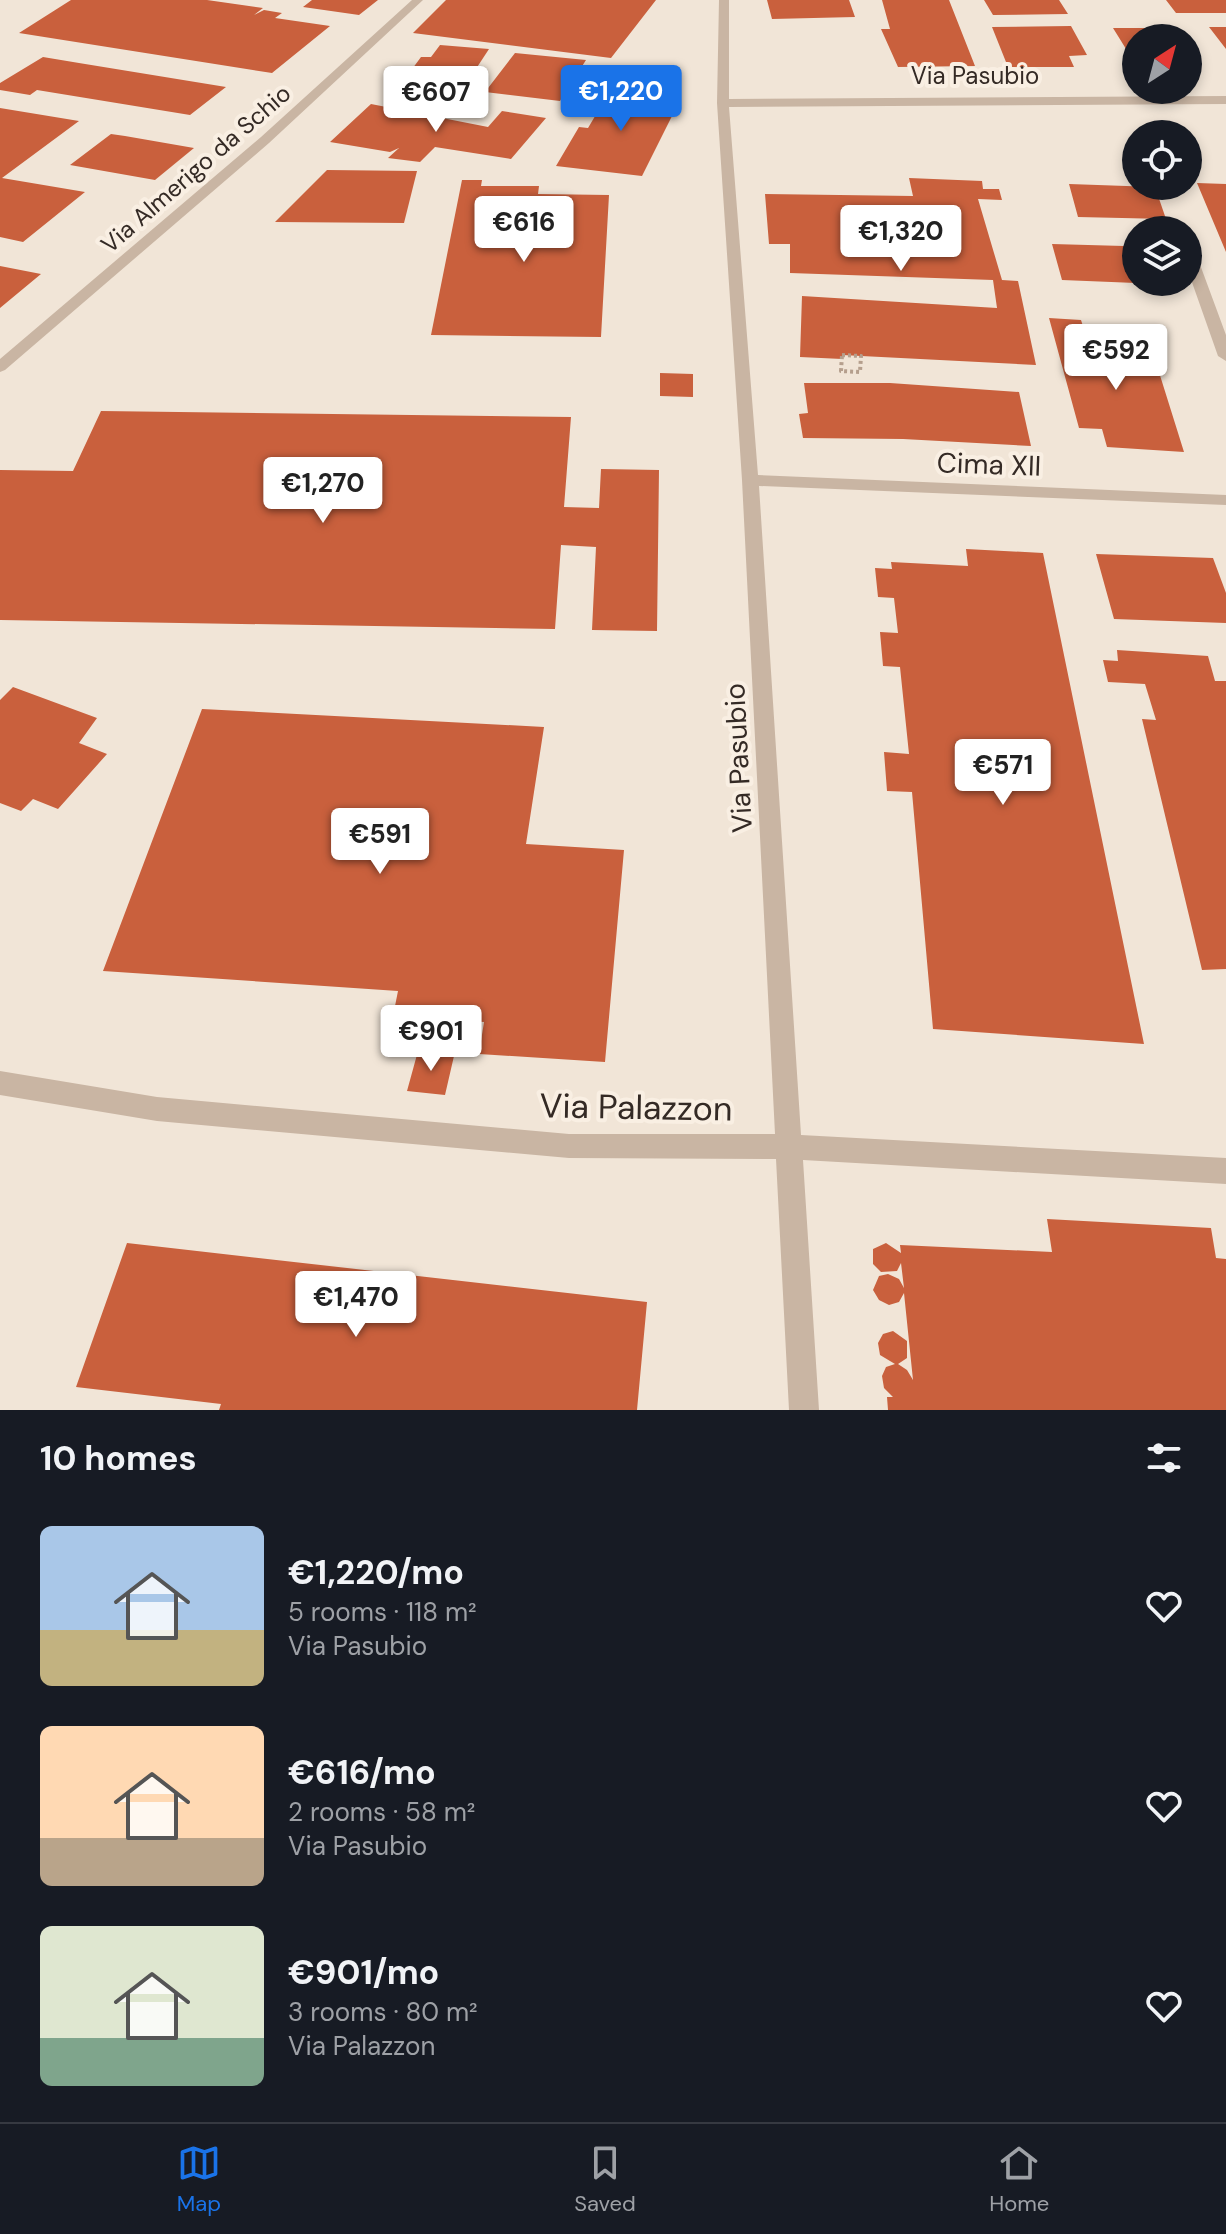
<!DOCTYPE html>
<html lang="en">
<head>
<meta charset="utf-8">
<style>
	:root { --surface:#171b24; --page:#20242c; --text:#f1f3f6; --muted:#9ea1a6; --line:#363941; --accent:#1a73e8 }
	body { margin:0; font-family:"DM Sans",sans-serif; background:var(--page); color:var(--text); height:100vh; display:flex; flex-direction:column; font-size:30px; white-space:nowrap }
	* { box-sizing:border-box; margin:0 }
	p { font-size:26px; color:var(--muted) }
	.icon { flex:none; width:44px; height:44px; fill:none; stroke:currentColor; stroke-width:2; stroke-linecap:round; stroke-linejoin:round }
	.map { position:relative; height:1410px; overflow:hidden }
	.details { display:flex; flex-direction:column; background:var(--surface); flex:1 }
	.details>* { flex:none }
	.needle { width:52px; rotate:36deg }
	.buttons { position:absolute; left:1122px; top:24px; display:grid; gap:16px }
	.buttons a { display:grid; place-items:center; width:80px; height:80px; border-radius:50%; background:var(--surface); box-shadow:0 4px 12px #0003; font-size:40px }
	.price { position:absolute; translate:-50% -68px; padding:0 18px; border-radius:8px; background:#fff; color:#222; font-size:26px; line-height:52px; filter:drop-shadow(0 2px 4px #0008) }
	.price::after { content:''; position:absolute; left:50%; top:48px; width:24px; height:18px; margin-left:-12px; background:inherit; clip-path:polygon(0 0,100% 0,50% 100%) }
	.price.current { background:var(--accent); color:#fff }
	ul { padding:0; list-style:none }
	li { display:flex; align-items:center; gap:24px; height:200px; padding:0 40px }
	li span { display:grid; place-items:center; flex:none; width:224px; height:160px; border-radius:12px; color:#555 }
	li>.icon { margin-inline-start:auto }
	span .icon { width:96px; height:96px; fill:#fffc; stroke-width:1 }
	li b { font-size:34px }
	h2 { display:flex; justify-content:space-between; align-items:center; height:96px; padding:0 40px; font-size:34px }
	.tab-bar { display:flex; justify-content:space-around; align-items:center; height:112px; border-top:2px solid var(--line); background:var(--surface); font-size:22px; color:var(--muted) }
	.tab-bar a { display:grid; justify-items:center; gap:4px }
	.tab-bar .current { color:var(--accent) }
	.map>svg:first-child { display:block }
	.building { fill:#c9603d }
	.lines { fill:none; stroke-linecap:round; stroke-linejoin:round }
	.path { stroke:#b59f8d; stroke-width:4; stroke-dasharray:3 3; stroke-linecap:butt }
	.minor { fill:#c9b5a3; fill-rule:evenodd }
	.labels { text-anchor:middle; stroke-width:8; stroke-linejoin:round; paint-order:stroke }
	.far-street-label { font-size:24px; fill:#342a25; stroke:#f9efe3 }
	.street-label { font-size:28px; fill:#342a25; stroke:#f9efe3 }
	.near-street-label { font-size:34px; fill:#342a25; stroke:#f9efe3 }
</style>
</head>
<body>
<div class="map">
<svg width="1226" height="1410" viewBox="0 0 1226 1410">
	<rect width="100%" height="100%" fill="#f1e5d7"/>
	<path class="building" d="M71 0H207L263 8 254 15 264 10 282 13 275 18 330 26 272 73 19 33Z
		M312 0H378L359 15 303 7Z
		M446 0H656L611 58 413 33Z
		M767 0H849L855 17 772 19Z
		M882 0H949L975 66 898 67 881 29H890Z
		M984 0H1059L1068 14 993 15Z
		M1166 0H1226V13H1176Z
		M1071 26 1087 55 1069 56 1074 67H1008L992 27Z
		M1209 27H1226V49Z
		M1113 28H1172L1179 38H1136V65Z
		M440 45 489 49 468 81 407 76 421 57H431Z
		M515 53 586 60 560 101 485 92Z
		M43 57 79 63 226 87 190 115 37 90 30 95 0 90V83Z
		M613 86 667 92 660 107 676 108 642 176 556 166 579 127 588 128Z
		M371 104 488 127 502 111 546 118 511 159 435 147 420 162 388 158 399 148 390 152 330 142Z
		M0 108 79 121 2 178 85 192 23 242 0 237Z
		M111 134 125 136 194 148 155 180 70 165Z
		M327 170 417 171 404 223 275 222Z
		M909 178 982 181 983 189H999L1002 200 978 199 1002 280 1018 281 1036 365 842 355V359L800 357 802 296 997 308 993 280 790 273V244H769L765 194 913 196Z
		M462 180H482L481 186H539L538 194 609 195 601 337 431 335Z
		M1197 183 1226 184V252Z
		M1069 184 1155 187 1166 219 1078 217Z
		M1052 244 1124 246 1136 283 1062 280Z
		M0 266 41 274 0 308Z
		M1049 318 1081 320 1091 351 1153 353 1184 452 1107 447 1102 429 1079 428Z
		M660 373 693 374V397L660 396Z
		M804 383H890L1019 392 1031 446 903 439 803 438 799 414 808 413Z
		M101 411 571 417 564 507 599 508 601 469 659 470 657 631 592 630 596 547 561 545 555 629 0 620V470L73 471Z
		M966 549 1043 553 1144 1044 933 1029 912 792 887 791 884 752 909 754 900 667 883 666 880 632 898 633 894 598 878 597 875 568 892 569 891 562 968 566Z
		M1096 554 1213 558 1226 593V623L1114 619Z
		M1117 650 1208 656 1215 681H1226V969L1202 970 1142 719 1156 720 1145 684 1108 682 1103 660 1118 661Z
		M13 687 97 718 79 743 107 754 58 809 33 799 21 811 0 803V700Z
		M202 709 544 727 526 844 624 850 605 1062 479 1054 484 1022 393 1016 398 991 103 971Z
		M418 1051 454 1056 445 1095 407 1091Z
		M1047 1219 1211 1228 1216 1258 1226 1259V1410H888L887 1397H893L884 1388 882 1376 886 1367 895 1364 880 1355 878 1343 883 1334 893 1331 907 1341V1358L898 1364 907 1370 913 1380 904 1293 899 1302 889 1305 879 1300 873 1290 879 1276 888 1274 899 1279 904 1288 901 1263 897 1271 881 1272 873 1264V1249L886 1243 901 1253 900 1245 1052 1252Z
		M127 1243 647 1302 637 1410H219L221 1404 76 1387Z"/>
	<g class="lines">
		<path class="path" d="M842 355 861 356 860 372 841 371Z"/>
		<path class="minor" d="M412 0H423L269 143 5 370 0 372V359L261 137Z
			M719 0H729V99L1226 96V104L729 107 758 475 1226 495V505L759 486 801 1135 1226 1158V1184L803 1160 819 1410H789L776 1159 569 1158 157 1121 0 1095V1071L157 1097 569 1134H775L742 480 717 103Z
			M1188 247 1195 251 1226 335V361L1218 356 1188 271Z"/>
	</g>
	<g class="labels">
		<g class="far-street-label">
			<text x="975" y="84">Via Pasubio</text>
			<text transform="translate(196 169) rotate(-41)" y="8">Via Almerigo da Schio</text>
		</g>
		<g class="street-label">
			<text transform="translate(989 464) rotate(2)" y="10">Cima XII</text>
			<text transform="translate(738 758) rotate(-93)" y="10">Via Pasubio</text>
		</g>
		<g class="near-street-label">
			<text transform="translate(636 1107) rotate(1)" y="12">Via Palazzon</text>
		</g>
	</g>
</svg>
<div class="buttons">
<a><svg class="needle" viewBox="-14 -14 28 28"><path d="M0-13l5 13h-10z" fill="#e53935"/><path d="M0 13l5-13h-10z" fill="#9ea1a6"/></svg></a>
<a><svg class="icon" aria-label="locate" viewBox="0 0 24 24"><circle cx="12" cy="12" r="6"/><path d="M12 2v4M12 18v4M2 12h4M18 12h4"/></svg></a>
<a><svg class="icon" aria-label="layers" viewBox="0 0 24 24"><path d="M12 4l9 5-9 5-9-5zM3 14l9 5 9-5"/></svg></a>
</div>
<b class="price current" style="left:621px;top:133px">€1,220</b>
<b class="price" style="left:436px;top:134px">€607</b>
<b class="price" style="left:524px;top:264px">€616</b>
<b class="price" style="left:901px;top:273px">€1,320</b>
<b class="price" style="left:1116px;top:392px">€592</b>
<b class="price" style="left:323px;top:525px">€1,270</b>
<b class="price" style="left:1003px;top:807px">€571</b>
<b class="price" style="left:380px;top:876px">€591</b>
<b class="price" style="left:431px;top:1073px">€901</b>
<b class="price" style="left:356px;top:1339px">€1,470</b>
</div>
<section class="details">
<h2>10 homes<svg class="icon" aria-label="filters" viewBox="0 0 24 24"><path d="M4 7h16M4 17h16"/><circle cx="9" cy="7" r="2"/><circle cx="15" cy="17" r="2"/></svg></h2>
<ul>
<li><span style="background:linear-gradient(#a9c7e8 65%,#c2b280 0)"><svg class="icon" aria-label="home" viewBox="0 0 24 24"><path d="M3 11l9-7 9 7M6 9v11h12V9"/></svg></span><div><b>€1,220/mo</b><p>5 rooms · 118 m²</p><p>Via Pasubio</p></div><svg class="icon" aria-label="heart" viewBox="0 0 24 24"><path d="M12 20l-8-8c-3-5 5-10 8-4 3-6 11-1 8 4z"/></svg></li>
<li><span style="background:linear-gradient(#ffd9b3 70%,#b9a48a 0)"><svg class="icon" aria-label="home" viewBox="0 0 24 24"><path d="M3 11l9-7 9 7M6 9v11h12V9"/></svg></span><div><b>€616/mo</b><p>2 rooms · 58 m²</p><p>Via Pasubio</p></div><svg class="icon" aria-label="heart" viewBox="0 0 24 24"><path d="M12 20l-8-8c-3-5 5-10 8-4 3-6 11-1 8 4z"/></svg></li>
<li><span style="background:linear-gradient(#dfe7d0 70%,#7fa58c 0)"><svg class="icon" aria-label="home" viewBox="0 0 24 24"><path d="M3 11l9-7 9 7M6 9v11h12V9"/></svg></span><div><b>€901/mo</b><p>3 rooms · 80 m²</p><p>Via Palazzon</p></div><svg class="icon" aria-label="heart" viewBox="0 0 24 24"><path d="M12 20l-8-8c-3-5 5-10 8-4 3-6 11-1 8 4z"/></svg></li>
</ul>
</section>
<nav class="tab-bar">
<a class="current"><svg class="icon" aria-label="map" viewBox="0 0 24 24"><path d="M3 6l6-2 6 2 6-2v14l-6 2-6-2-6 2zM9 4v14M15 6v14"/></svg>Map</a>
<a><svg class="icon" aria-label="saved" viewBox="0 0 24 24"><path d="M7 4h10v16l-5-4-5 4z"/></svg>Saved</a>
<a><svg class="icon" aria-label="home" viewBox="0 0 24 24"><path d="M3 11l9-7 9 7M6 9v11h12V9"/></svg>Home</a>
</nav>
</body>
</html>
